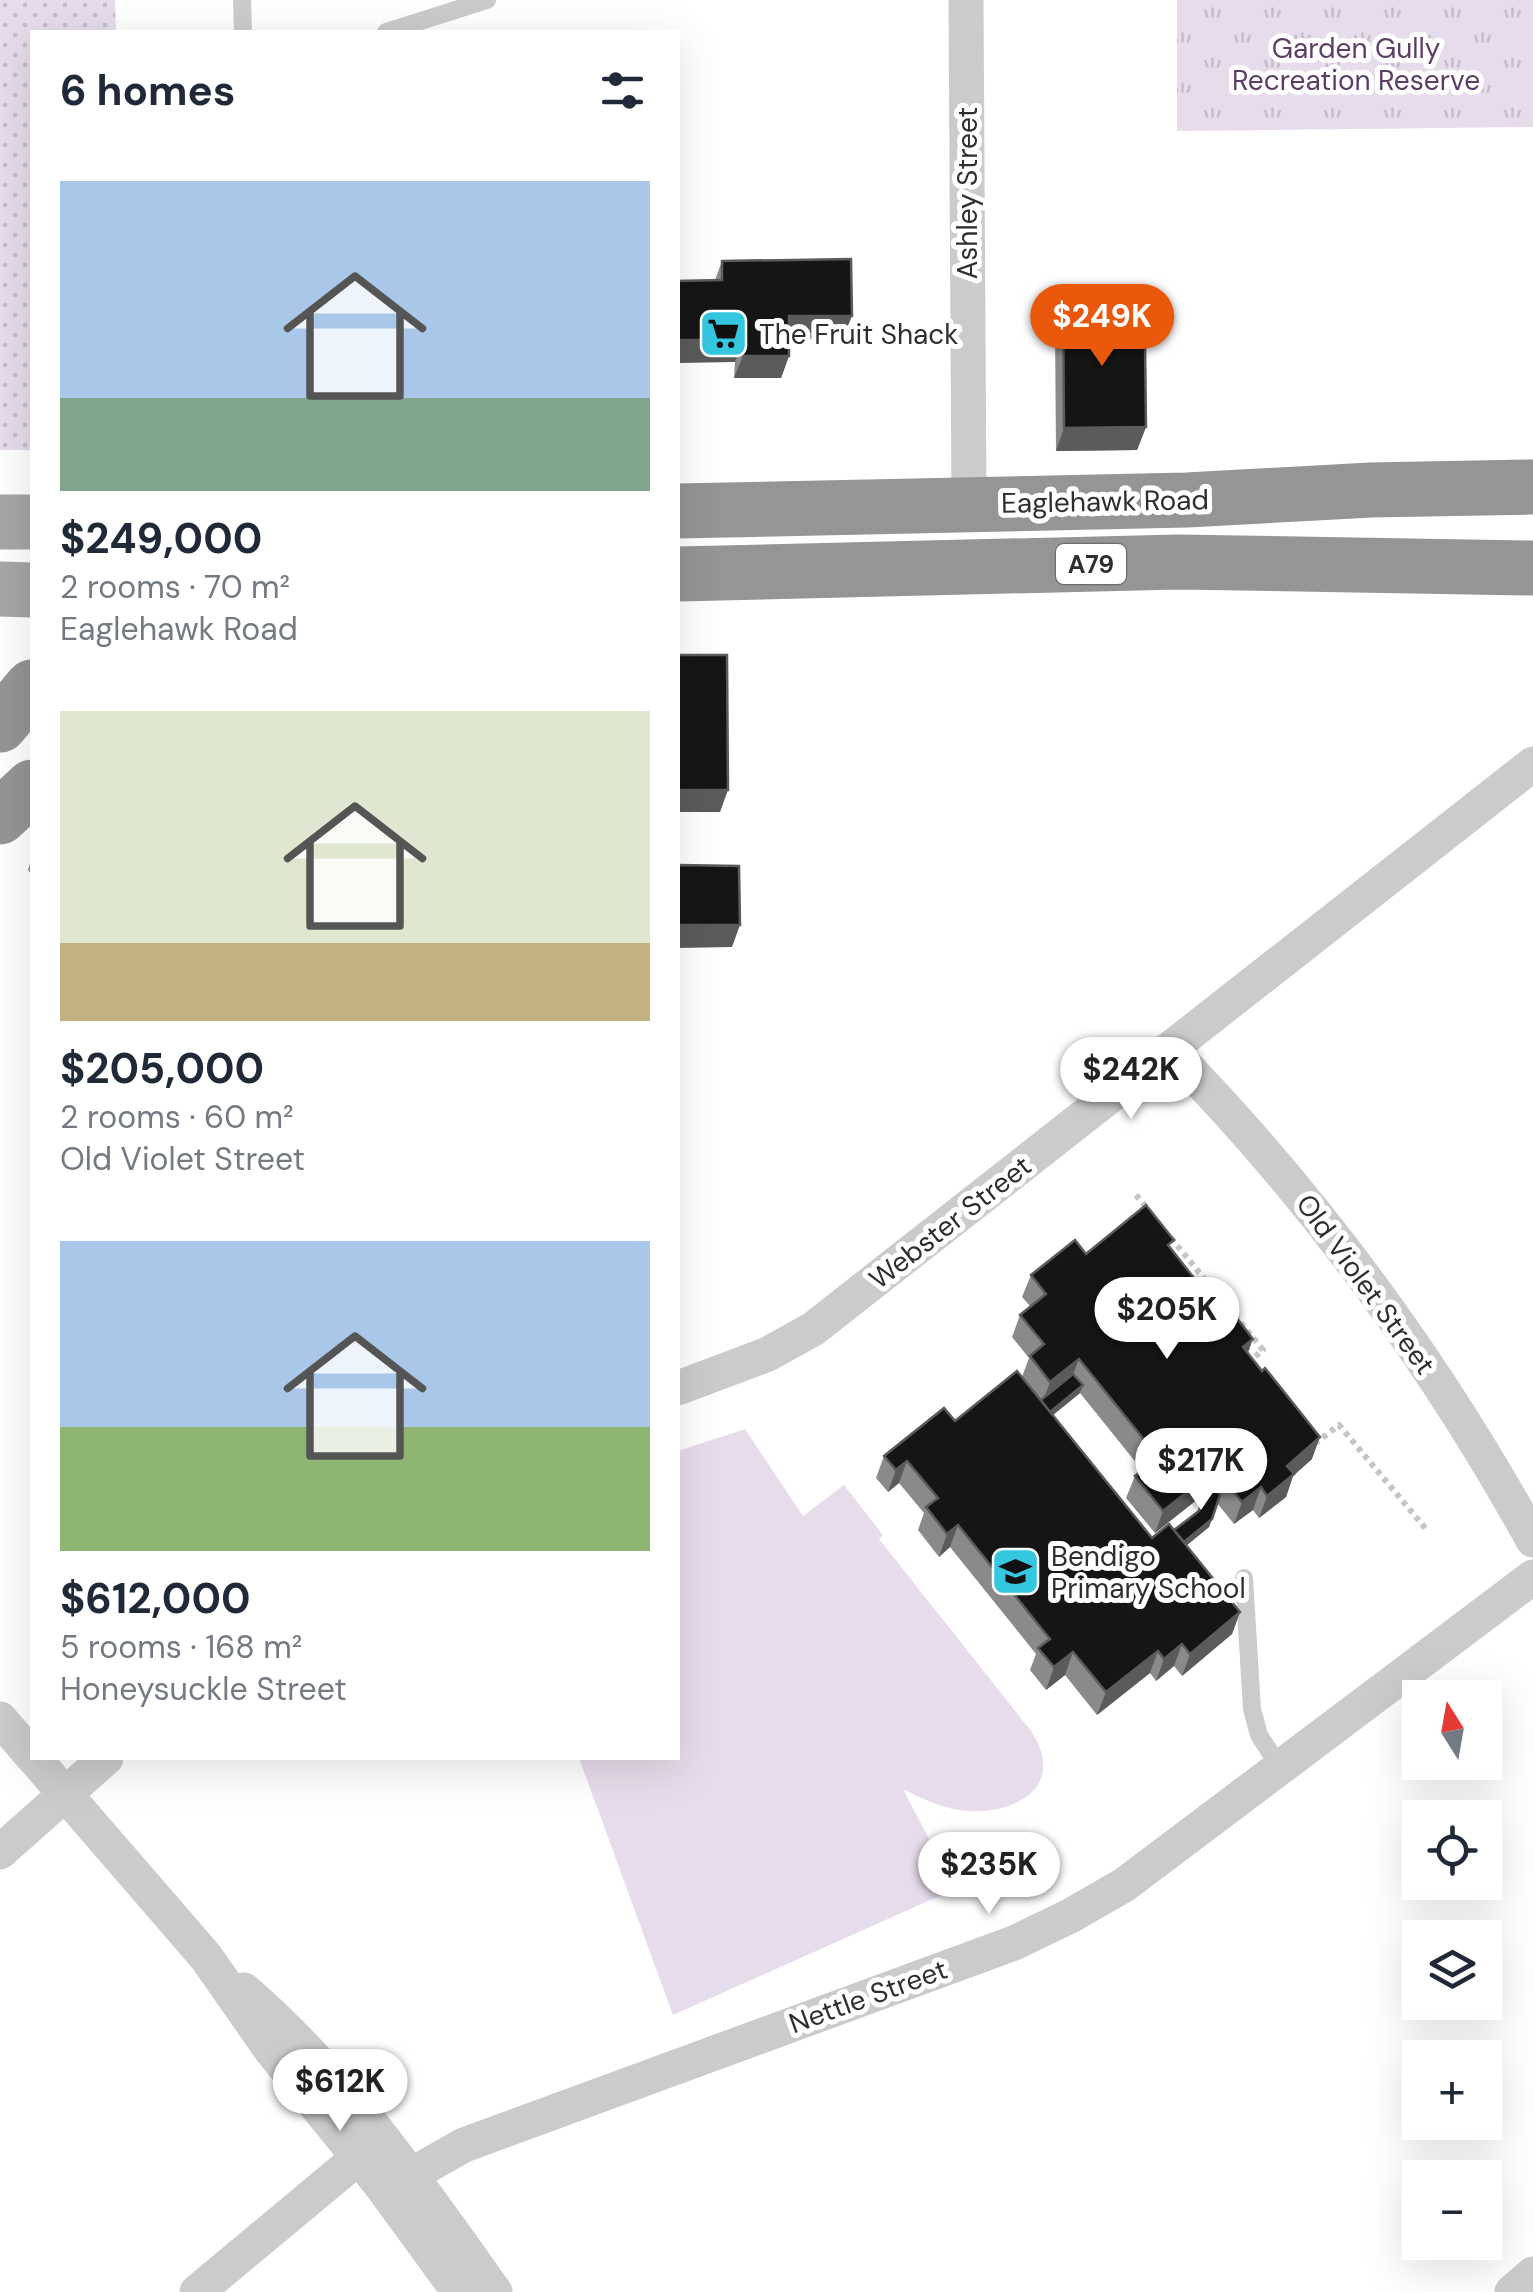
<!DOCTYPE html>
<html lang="en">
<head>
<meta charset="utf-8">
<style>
	:root { --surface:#fff; --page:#f2f2f3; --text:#1f2937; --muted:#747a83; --accent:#ea580c }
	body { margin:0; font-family:"DM Sans",sans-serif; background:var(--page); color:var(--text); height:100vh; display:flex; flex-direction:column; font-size:38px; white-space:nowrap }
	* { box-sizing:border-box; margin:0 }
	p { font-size:32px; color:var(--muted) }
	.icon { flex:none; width:55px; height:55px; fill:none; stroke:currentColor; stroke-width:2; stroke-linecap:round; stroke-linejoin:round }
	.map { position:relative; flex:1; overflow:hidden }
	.drawer { position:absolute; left:30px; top:30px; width:650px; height:1730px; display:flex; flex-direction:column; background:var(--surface); border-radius:0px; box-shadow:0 10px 40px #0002 }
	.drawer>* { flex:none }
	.needle { width:65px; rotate:349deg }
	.buttons { position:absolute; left:1402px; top:1680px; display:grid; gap:20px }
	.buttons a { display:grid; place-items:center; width:100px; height:100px; border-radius:0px; background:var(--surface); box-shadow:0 10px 40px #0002; font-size:50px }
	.price { position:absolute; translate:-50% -85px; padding:0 22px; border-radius:35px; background:#fff; color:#222; font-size:32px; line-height:65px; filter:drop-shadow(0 2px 5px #0008) }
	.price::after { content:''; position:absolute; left:50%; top:60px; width:30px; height:22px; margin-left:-15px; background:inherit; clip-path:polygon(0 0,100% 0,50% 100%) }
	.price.current { background:var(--accent); color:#fff }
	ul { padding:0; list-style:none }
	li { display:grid; align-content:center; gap:20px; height:530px; padding:0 30px }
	li span { display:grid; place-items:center; height:310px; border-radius:0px; color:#555 }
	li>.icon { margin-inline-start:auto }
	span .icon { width:180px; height:180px; fill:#fffc; stroke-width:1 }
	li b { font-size:42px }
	h2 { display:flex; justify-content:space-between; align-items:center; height:120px; padding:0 30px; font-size:42px }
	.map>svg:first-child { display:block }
	.grass { fill:url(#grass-dots) }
	.park { fill:url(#park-tufts) }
	.pitch { fill:#e6dceb }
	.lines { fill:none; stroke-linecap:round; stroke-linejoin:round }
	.path { stroke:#c5c5c5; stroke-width:6; stroke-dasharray:5 5; stroke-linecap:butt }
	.lane { stroke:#cbcbcb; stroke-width:18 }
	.street { stroke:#cbcbcb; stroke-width:35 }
	.primary { stroke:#a6a6a6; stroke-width:55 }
	.highway { stroke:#959595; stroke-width:55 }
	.wall { fill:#8a8a8a; fill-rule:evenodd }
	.shaded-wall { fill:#5b5b5b }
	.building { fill:#151515; stroke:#5b5b5b; stroke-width:2.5 }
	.labels { text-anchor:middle; stroke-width:10; stroke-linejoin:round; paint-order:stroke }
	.shield { fill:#fff; stroke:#6d6d6d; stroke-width:2.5 }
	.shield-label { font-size:25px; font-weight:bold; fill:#2e2e2e }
	.park-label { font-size:28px; fill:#5d3d68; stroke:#fff }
	.street-label { font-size:28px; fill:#2e2e2e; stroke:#fff }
	.poi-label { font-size:28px; fill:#2e2e2e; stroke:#fff; text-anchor:start }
</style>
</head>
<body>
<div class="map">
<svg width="1533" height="2292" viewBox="0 0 1533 2292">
	<defs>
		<pattern id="grass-dots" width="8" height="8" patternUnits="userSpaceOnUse" patternTransform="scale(2.5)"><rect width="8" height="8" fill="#e6dceb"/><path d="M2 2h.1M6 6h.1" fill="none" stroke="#c6bdca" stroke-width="1.8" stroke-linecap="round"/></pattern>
		<pattern id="park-tufts" width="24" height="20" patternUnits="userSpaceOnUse" patternTransform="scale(2.5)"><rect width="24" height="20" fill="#e6dceb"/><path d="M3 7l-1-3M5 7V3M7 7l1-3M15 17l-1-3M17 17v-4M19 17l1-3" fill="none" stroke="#c6bdca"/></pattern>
	</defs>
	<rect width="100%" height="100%" fill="#fff"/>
	<path class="grass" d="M0 0H115L116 32H32V450H0Z"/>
	<path class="park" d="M1177 0H1533V127L1177 131Z"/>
	<path class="pitch" d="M745 1429 803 1516 844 1485 883 1535 879 1539 1031 1731C1066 1783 1020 1814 970 1811 945 1810 925 1800 903 1789L955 1889 673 2015 579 1758H678V1451Z"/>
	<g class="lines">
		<path class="path" d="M1136 1195 1148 1209
			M1171 1238 1263 1350 1250 1361 1253 1365
			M1315 1440 1317 1442 1339 1425 1426 1529"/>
		<path class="lane" d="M242 0 243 32
			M386 32 487 0
			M1244 1578 1252 1709 1259 1735 1280 1768"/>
		<path class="street" d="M966 0 969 503
			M1170 1050C1315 1198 1433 1359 1533 1540
			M678 1388 768 1354 813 1329 1533 764
			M0 1719 32 1756
			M34 1758 206 1957 271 2050 380 2184 459 2292
			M0 1852 106 1758
			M244 1990C345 2077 418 2184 495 2292
			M411 2175 464 2145 1014 1943 1070 1916 1124 1885 1533 1577
			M197 2292 359 2157
			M1512 2292 1533 2274"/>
		<path class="primary" d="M0 522H32
			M0 589 32 590"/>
		<path class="highway" d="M678 511 1187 500 1371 490 1533 487
			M678 574 1178 562 1533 568
			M0 725 32 687
			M0 817 32 787"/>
	</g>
	<path class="wall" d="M722 261 843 338 789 339V356L781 378H734L735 362 715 280Z
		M1063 303 1124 342 1146 427 1137 450 1056 451 1055 326Z
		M32 857V875L28 870Z
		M1171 1250 1248 1353 1312 1459 1293 1476 1286 1497 1259 1518 1253 1510 1234 1524 1217 1503 1209 1527 1186 1546 1240 1612 1232 1634 1182 1676 1174 1666 1156 1681 1150 1673 1097 1715 1065 1675 1046 1690 1030 1670 1036 1654 950 1547 939 1557 918 1530 924 1513 899 1483 888 1492 876 1478 884 1456 955 1421 1022 1377 1029 1358 1012 1337 1020 1315 1030 1306 1022 1297 1031 1275 1086 1254ZM1080 1393 1142 1470 1135 1476 1126 1498 1155 1533 1203 1495 1198 1511 1174 1530 1152 1538 1053 1415Z"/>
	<path class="shaded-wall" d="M789 316H852L843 338 780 339Z
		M678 340H743L735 362 678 363Z
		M743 356H789L781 378H734Z
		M1146 427 1137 450 1056 451 1064 428Z
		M678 790H728L720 812H678Z
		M678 925H740L732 947 678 948Z
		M1253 1339 1245 1361 1243 1347Z
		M1079 1359 1070 1382 1042 1404 1050 1382Z
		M1083 1385 1080 1393 1037 1428 1040 1420Z
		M1320 1437 1312 1459 1293 1476 1286 1497 1259 1518 1267 1496 1287 1466Z
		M1238 1451 1230 1473 1221 1476 1219 1482 1155 1533 1163 1511Z
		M907 1461 899 1483 888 1492 896 1470Z
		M1261 1487 1253 1510 1234 1524 1242 1502Z
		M1212 1519 1209 1527 1171 1558 1174 1551Z
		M958 1525 950 1547 939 1557 947 1534Z
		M1240 1612 1232 1634 1182 1676 1190 1654Z
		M1182 1644 1174 1666 1156 1681 1164 1659Z
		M1158 1651 1150 1673 1097 1715 1106 1692Z
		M1073 1652 1065 1675 1046 1690 1054 1667Z"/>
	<path class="building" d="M851 259 852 316H789V356H743V340H678V281L722 280V261Z
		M1124 302V342H1145L1146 427 1064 428 1063 303Z
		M678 655H727L728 790H678Z
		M678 865 739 866 740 925H678Z
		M1146 1205 1174 1240 1168 1245 1216 1306 1223 1300 1253 1339 1243 1347 1262 1371 1265 1368 1320 1437 1287 1466 1294 1474 1267 1496 1261 1487 1242 1502 1221 1476 1244 1458 1238 1451 1163 1511 1135 1476 1158 1457 1079 1359 1050 1382 1030 1356 1044 1344 1020 1315 1046 1294 1031 1275 1075 1240 1086 1254Z
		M1017 1371 1152 1538 1169 1524 1240 1612 1190 1654 1182 1644 1164 1659 1158 1651 1106 1692 1073 1652 1054 1667 1038 1648 1050 1639 958 1525 947 1534 926 1507 938 1498 907 1461 896 1470 884 1456 944 1408 955 1421Z
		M1073 1374 1083 1385 1050 1412 1041 1400Z
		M1233 1466 1221 1476 1216 1490 1220 1495 1212 1519 1184 1542 1174 1530 1199 1511 1205 1488Z"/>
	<defs>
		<symbol id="supermarket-square" viewBox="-11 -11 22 22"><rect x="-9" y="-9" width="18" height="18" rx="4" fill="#35c7e0" stroke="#fff"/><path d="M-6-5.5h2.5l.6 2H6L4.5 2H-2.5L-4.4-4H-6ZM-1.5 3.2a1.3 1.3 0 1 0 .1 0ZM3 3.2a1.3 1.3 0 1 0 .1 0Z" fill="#111"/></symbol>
		<symbol id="school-square" viewBox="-11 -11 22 22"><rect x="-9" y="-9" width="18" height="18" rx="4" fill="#35c7e0" stroke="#fff"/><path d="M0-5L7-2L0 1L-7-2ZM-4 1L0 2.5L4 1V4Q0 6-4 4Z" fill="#111"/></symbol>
	</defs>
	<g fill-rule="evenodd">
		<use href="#supermarket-square" x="696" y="306" width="55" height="55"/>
		<use href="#school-square" x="988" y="1544" width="55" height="55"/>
	</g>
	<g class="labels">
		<rect class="shield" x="1056" y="544" width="70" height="40" rx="8"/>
		<g class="shield-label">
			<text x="1091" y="573">A79</text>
		</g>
		<g class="park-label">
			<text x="1356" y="58">Garden Gully<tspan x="1356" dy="32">Recreation Reserve</tspan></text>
		</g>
		<g class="street-label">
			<text transform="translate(967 193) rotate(-90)" y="10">Ashley Street</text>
			<text transform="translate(1105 501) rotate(-1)" y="10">Eaglehawk Road</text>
			<text transform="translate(950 1222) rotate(-38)" y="10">Webster Street</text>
			<text transform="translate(1366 1284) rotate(54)" y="10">Old Violet Street</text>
			<text transform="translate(868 1996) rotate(-20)" y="10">Nettle Street</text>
		</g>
		<g class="poi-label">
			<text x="759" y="344">The Fruit Shack</text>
			<text x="1051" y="1566">Bendigo<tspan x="1051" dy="32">Primary School</tspan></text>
		</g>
	</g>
</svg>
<div class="buttons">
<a><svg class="needle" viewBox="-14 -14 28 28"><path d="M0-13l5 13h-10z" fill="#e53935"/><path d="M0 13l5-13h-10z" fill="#747a83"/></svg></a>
<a><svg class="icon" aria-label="locate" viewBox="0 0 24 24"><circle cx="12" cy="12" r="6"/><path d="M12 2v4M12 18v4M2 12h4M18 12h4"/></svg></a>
<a><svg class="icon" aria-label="layers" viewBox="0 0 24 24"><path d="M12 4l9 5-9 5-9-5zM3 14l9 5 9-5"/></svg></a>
<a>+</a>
<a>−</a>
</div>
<b class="price current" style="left:1102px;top:369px">$249K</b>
<b class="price" style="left:1131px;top:1122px">$242K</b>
<b class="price" style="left:1167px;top:1362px">$205K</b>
<b class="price" style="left:1201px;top:1513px">$217K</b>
<b class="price" style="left:989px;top:1917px">$235K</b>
<b class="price" style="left:340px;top:2134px">$612K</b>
<section class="drawer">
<h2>6 homes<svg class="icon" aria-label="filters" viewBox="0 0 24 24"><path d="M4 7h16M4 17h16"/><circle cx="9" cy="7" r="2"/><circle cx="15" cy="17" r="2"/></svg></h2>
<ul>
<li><span style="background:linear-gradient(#a9c7e8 70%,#7fa58c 0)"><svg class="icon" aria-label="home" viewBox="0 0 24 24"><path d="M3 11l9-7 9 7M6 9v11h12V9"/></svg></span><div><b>$249,000</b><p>2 rooms · 70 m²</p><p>Eaglehawk Road</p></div></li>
<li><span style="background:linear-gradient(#dfe7d0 75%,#c2b280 0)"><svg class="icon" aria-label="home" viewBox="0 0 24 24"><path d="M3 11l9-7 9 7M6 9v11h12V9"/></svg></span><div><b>$205,000</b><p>2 rooms · 60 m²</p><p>Old Violet Street</p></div></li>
<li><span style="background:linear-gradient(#a9c7e8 60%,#8fb573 0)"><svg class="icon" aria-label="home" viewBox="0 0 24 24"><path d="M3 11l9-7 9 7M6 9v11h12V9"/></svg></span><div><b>$612,000</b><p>5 rooms · 168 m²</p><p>Honeysuckle Street</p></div></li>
</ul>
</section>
</div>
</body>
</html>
